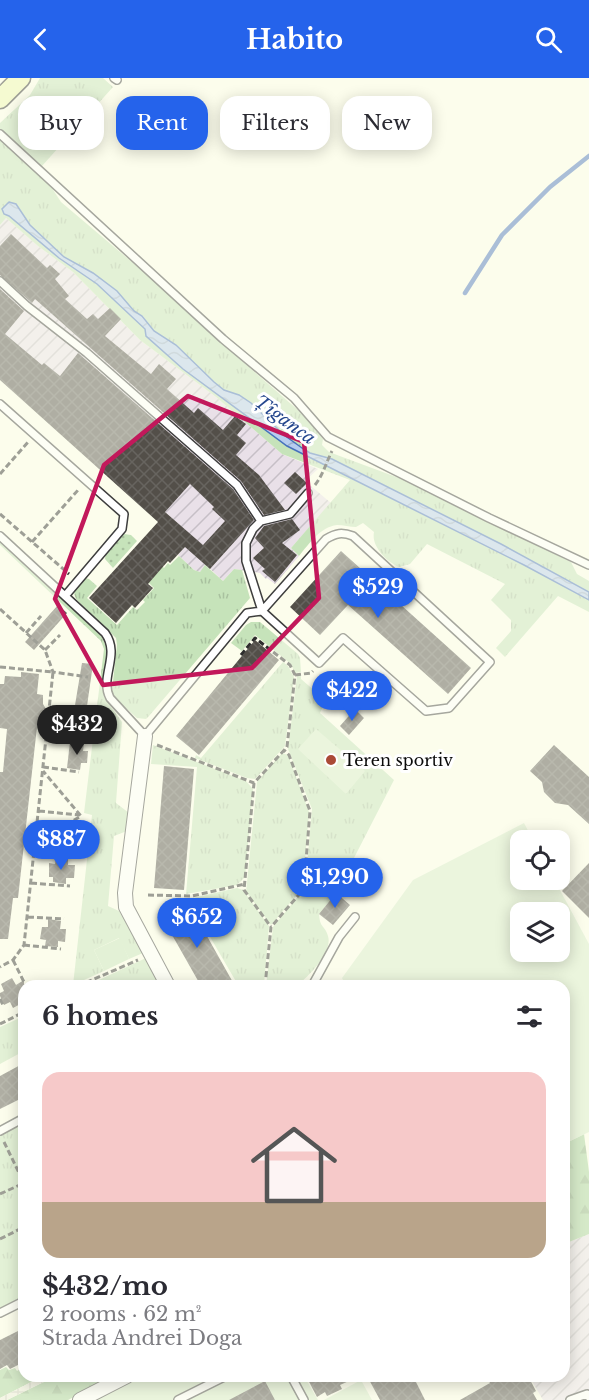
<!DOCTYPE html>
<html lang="en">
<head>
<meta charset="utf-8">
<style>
	:root { --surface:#fff; --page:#f7f7f7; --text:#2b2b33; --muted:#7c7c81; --accent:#2563eb }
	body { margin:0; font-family:"Libre Baskerville",serif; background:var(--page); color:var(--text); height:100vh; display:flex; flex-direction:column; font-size:22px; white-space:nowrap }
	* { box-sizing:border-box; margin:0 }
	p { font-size:20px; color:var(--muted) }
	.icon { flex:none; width:33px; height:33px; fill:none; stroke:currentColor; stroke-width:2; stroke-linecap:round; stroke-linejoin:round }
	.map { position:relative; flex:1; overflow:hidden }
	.details { position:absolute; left:18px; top:902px; width:552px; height:402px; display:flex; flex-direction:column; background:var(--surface); border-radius:18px; box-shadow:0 3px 15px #0003 }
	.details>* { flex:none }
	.banner { position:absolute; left:18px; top:18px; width:554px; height:54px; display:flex; gap:12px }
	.fabs { position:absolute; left:510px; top:752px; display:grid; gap:12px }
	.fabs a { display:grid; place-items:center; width:60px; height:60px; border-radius:12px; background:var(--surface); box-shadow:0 3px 15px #0003; font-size:30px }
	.price { position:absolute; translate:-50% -51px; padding:0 14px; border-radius:21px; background:var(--accent); color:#fff; font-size:20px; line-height:39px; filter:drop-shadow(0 2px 3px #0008) }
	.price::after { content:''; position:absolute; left:50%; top:36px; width:18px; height:14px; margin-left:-9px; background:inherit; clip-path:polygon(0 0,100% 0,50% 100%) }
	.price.selected { background:#222; color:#fff }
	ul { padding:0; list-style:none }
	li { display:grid; align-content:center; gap:12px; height:318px; padding:0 24px }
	li span { display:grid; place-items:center; height:186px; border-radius:18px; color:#555 }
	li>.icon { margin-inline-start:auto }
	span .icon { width:108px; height:108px; fill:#fffc; stroke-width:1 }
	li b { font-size:26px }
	h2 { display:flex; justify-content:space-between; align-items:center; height:72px; padding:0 24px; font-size:26px }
	.chip { padding:0 21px; border-radius:18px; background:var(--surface); box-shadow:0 3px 15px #0003; font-size:21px; line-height:54px }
	.chip.selected { background:var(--accent); color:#fff }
	header { display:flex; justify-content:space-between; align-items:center; height:78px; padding:0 24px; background:var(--accent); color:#fff; font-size:27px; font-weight:800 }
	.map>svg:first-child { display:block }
	.industrial { fill:url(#industrial-furrows) }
	.grass { fill:url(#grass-tufts) }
	.forest { fill:url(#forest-firs) }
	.park { fill:#c6e3ba }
	.garden { fill:url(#garden-dots) }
	.pitch { fill:#d8ebcb; fill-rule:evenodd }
	.plaza { fill:url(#plaza-grid) }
	.water { fill:url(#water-waves); stroke:#4772bc; stroke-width:1.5 }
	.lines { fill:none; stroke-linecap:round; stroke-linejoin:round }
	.stream { stroke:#4772bc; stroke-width:4.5 }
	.building { fill:url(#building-cross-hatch); fill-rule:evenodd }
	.lane-casing { stroke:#3e3e3e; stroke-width:10 }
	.street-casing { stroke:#3e3e3e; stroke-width:16 }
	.secondary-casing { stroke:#2d2d2d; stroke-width:21 }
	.path { stroke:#2d2d2d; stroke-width:3; stroke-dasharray:6 3; stroke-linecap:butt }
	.lane { stroke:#fff; stroke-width:7 }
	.street { stroke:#fff; stroke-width:14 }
	.secondary { stroke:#edf5af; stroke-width:18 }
	.marked { fill:none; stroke:#c2185b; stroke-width:4.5; stroke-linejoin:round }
	.poi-dot { fill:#aa4a35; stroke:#fff; stroke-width:2 }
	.labels { text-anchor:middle; stroke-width:6; stroke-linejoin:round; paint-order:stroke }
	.poi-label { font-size:16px; fill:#0b0b0b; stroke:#fff; text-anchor:start }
	.water-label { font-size:18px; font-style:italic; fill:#25478d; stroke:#fff }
</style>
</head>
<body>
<header><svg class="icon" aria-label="back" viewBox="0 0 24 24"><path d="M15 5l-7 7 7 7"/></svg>Habito<svg class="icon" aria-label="search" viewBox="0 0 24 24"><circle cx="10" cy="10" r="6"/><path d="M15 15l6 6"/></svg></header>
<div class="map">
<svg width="589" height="1322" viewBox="0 0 589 1322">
	<defs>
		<pattern id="industrial-furrows" width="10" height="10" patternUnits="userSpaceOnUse" patternTransform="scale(1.5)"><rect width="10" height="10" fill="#e9e0e8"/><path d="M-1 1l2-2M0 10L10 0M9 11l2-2" fill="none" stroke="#c6bfc6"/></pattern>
		<pattern id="grass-tufts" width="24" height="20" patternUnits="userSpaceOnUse" patternTransform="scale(1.5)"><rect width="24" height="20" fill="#c6e3ba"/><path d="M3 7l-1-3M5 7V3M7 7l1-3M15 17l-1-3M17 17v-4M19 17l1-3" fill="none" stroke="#a9c19f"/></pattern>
		<pattern id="forest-firs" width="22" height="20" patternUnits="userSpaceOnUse" patternTransform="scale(1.5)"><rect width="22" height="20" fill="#a7d19b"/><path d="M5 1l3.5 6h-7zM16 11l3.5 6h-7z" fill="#8eb284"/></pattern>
		<pattern id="garden-dots" width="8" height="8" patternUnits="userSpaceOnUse" patternTransform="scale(1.5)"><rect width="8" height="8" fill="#c6e3ba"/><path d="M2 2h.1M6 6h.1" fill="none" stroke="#a9c19f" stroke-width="1.8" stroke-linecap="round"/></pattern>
		<pattern id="plaza-grid" width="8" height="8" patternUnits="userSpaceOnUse" patternTransform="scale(1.5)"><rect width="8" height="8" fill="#ebebdc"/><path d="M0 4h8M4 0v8" fill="none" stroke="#c8c8bb"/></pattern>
		<pattern id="water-waves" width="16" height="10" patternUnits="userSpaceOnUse" patternTransform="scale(1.5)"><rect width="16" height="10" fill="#b7cdee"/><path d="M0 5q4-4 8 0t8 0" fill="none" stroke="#9cafcb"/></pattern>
		<pattern id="building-cross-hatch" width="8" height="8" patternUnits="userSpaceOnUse" patternTransform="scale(1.5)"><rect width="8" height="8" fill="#534f49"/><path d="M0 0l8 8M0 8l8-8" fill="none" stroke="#67645f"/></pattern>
	</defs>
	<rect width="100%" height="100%" fill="#fcfdec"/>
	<path class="industrial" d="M6 140 38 168 73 194 140 262 216 319 282 376 318 391 305 403 331 425 291 470 299 478 275 506 267 500 266 501 260 495 234 491 223 503 206 487 200 494 194 492 178 477 193 459 165 434 0 263V147Z
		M589 1156V1322H543L529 1298H564V1166Z"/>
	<path class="grass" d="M40 0H103L113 9 42 88 35 84 61 124 191 234 226 269 307 340 323 361 322 367 329 374 407 403 571 484 577 496 589 503V514L501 466 332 381 310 375 302 370 284 357 251 325 239 317 224 312 214 304 176 267 154 253 143 238 134 233 117 213 93 195 64 179 30 147 16 126 4 136 9 138 59 180 97 206 145 251 147 258 183 291 287 368 524 487 589 522V534L558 518 505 579 496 570 511 553V542L491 522 505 506 427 466 410 486 399 489C386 483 371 468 374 454L363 445 356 449C350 449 343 447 337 447 320 449 309 466 299 478L291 470 350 402 282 376 216 319 140 262 73 194 38 168 6 140 0 147V61L19 78 0 53V45L30 17Z
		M0 463 102 559 108 574 103 611 104 619 122 644 116 725 129 735 127 753 114 758 108 828 119 833 143 875 129 881 119 860 94 872 104 893 73 907 92 737 84 735 104 571 101 563 0 467Z
		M179 478 194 492 200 494 205 487 223 503 234 491 242 492 250 520 149 638 146 641 137 640 114 619 112 613 117 567 116 560 77 522C70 512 78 507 85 500L89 501 97 508 87 520 117 547 133 529 137 532 145 524 143 522 154 510 147 503 161 487 164 490 168 485 170 487Z
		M251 544H260L298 576 300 580 301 594 295 595 291 586 255 557 242 573 231 565 246 547Z
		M283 584 288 588 294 599 285 668 255 701 247 700 195 680 196 677 201 680Z
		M297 598H301V601L323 620 324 626 320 635 394 702 336 815 319 836C320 851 325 847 328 858 333 874 309 898 298 907L266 908 273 849 305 810 312 731 288 671Z
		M153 667 246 703 253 711 245 799 237 807 186 816 197 689 151 686Z
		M282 675 288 677 309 734 303 806 302 811 271 847 246 814 257 704Z
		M237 810 243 812 269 848 264 907H238L188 821Z
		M146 880 162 908H86Z
		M24 938V973L0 986V949Z
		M17 1049 24 1060V1218L0 1230V1058Z"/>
	<path class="forest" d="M584 1056 589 1094V1156L564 1166V1066Z
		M6 1289 9 1292 15 1290 17 1293 24 1289V1298H43L0 1320V1292Z
		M56 1298H115L68 1322H7Z"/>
	<path class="park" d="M120 860 129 881 104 893 94 872Z"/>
	<path class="garden" d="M124 456 131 457 137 463 113 490 105 481 106 474Z"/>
	<path class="pitch" d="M316 651 365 693 346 716 298 671Z
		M524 745 533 762H520V801H554L589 866V1054L564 1066V908H346L342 900 413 802ZM520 834H560V873H520Z
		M142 1298H304L318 1322H96Z
		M361 1302 372 1322H324Z"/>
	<path class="plaza" d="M43 1298H56L7 1322H0V1320Z"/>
	<path class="water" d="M9 124 16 126 30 147 64 179 93 195 117 213 134 233 142 238 154 253 176 267 214 304 224 312 239 317 251 325 284 357 302 370 310 375 332 381 501 466 589 514V522L524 487 287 368 183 291 146 258 145 251 97 206 59 180 9 138 4 136 2 131Z"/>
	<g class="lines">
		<path class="stream" d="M465 215 502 157 550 109 589 78"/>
	</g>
	<path class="building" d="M11 156 47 190 50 187 60 196 55 201 69 218 65 221 87 241 93 236 98 241 110 230 121 241 105 258 151 296 159 286 176 301 167 311 194 335 198 330 223 352 235 338 246 346 237 357 246 365 236 377 259 397 285 432 264 437 241 403 35 221 32 225 0 197V168Z
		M0 211 24 233 5 256 42 287 44 285 60 298 78 275 233 411 254 442 210 491 185 469 170 485 168 483 148 506 153 510 135 530 132 527 116 545 89 520 158 444 0 302ZM190 406 214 429 212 431 225 443 203 467 165 434Z
		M295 394 307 405 296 416 284 405Z
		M292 441 300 452 282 465 297 477 275 504 262 493 265 491 253 480 264 470 255 460 264 448Z
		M341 473 471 590 448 616 348 527 320 557 290 529Z
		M58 527 67 535 34 572 25 564Z
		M255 562 279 582 199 677 176 658Z
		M82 585 93 586 87 628 75 627Z
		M21 594 39 596 37 616 43 617V626L46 631 44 641 38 640 18 820H13L8 861H0V694H3L7 651 0 650V606H4L5 598 21 599Z
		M355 631 364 640 349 657 340 648Z
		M70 664 84 665 83 673H88L87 685H81L80 692 67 690Z
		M554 667 589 699V746L568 727 555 725 544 714 542 704 530 693Z
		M164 688 194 691 184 812 154 810Z
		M56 779 68 780V787H75L74 800H66V806L53 804V799H49V785L55 786Z
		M589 785V840L562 813Z
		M336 815 350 827 333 847 319 836Z
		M189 826 235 908H201L163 841Z
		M48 841 61 843 60 851H66L65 864 58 863V869L45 868 46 862 40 861 42 849H48Z
		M12 900 16 907 24 902V924L13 930 10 924 4 927 0 918V915L4 913 1 906Z
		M24 985V1019L0 1031V998Z
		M24 1250V1284L10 1291 7 1287 0 1291V1262Z
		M306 1298H360L340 1307 342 1311 327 1318 325 1314 317 1319Z
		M367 1298H413L425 1322H380Z
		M485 1298H528L536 1313 533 1315 537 1322H460L490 1305Z
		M265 1303 275 1322H229Z"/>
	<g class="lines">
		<defs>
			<path id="lane" d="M114 0 117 2
				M0 56 223 261 294 320 328 359 489 440 589 487
				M0 203 27 228 87 275 237 407 261 443
				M0 326 124 436 122 451 65 518
				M0 458 105 555C121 577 99 599 110 620L145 658 247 535 262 533 326 461C336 455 342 454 353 458L490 584 449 630 426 633 343 560 319 585 262 533 246 483V465L253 451 261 443 290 436 308 415
				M312 908 339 859 355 839
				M0 1053 24 1040
				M0 1235 24 1223
				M291 1298 304 1322
				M178 1322 226 1298
				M570 1322 587 1316 589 1319"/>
			<path id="street" d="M145 658 125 815 126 829 168 908
				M80 1322 127 1298"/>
			<path id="secondary" d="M0 21 21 0"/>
		</defs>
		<use href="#lane" class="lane-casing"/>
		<use href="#street" class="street-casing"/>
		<use href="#secondary" class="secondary-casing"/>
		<path class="path" d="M0 396 28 364
			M315 407C323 397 326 385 332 373
			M0 436 69 496
			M32 464 79 411
			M0 531 45 572 53 594 88 599
			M26 555 41 538
			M45 572 60 557
			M241 577 255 560 290 587 295 597 287 669 254 705 244 812 271 849
			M0 589 53 594 24 867 13 882 0 889
			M295 597 311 595 313 593
			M46 660 82 664
			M157 667 254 705
			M43 689 79 694
			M39 733 79 737
			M35 765 81 738 43 693
			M34 776 74 779
			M31 805 70 808
			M148 817 192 818 245 806
			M28 839 64 841
			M24 867 61 871
			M13 882 26 908
			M78 908 138 882
			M265 908 271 849 302 813 304 808 310 733 289 677 284 672
			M0 921 4 929
			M0 946 24 934
			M4 1064 24 1105
			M0 1116 24 1105
			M0 1161 24 1149"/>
		<use href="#lane" class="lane"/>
		<use href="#street" class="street"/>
		<use href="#secondary" class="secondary"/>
	</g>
	<path d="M0 0H589V1322H0ZM188 318 304 364 319 520 252 590 103 607 55 521 104 387Z" fill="#fcfdec" fill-opacity=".55" fill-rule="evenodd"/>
	<path class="marked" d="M188 318 304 364 319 520 252 590 103 607 55 521 104 387Z"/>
	<circle class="poi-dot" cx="331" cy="682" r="6"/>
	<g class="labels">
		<g class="poi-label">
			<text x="343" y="688">Teren sportiv</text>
		</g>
		<g class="water-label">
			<text transform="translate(285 342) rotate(36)" y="6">Țîganca</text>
		</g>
	</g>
</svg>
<div class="fabs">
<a><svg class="icon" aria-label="locate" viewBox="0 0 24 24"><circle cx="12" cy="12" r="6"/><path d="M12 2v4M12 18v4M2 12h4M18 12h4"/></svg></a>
<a><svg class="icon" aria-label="layers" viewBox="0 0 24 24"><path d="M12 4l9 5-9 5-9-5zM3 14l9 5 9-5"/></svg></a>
</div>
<b class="price" style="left:378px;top:541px">$529</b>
<b class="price" style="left:352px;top:644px">$422</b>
<b class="price selected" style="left:77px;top:678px">$432</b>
<b class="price" style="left:61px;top:793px">$887</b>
<b class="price" style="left:335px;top:831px">$1,290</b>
<b class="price" style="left:197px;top:871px">$652</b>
<div class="banner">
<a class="chip">Buy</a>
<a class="chip selected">Rent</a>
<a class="chip">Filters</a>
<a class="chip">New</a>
</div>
<section class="details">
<h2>6 homes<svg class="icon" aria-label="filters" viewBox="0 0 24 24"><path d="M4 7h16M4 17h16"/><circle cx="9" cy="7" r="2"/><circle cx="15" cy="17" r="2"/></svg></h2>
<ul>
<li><span style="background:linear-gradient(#f6c9c9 70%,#b9a48a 0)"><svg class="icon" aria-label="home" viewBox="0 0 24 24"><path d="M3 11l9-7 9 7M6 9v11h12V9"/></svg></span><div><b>$432/mo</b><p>2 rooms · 62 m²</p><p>Strada Andrei Doga</p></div></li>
</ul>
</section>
</div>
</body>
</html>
